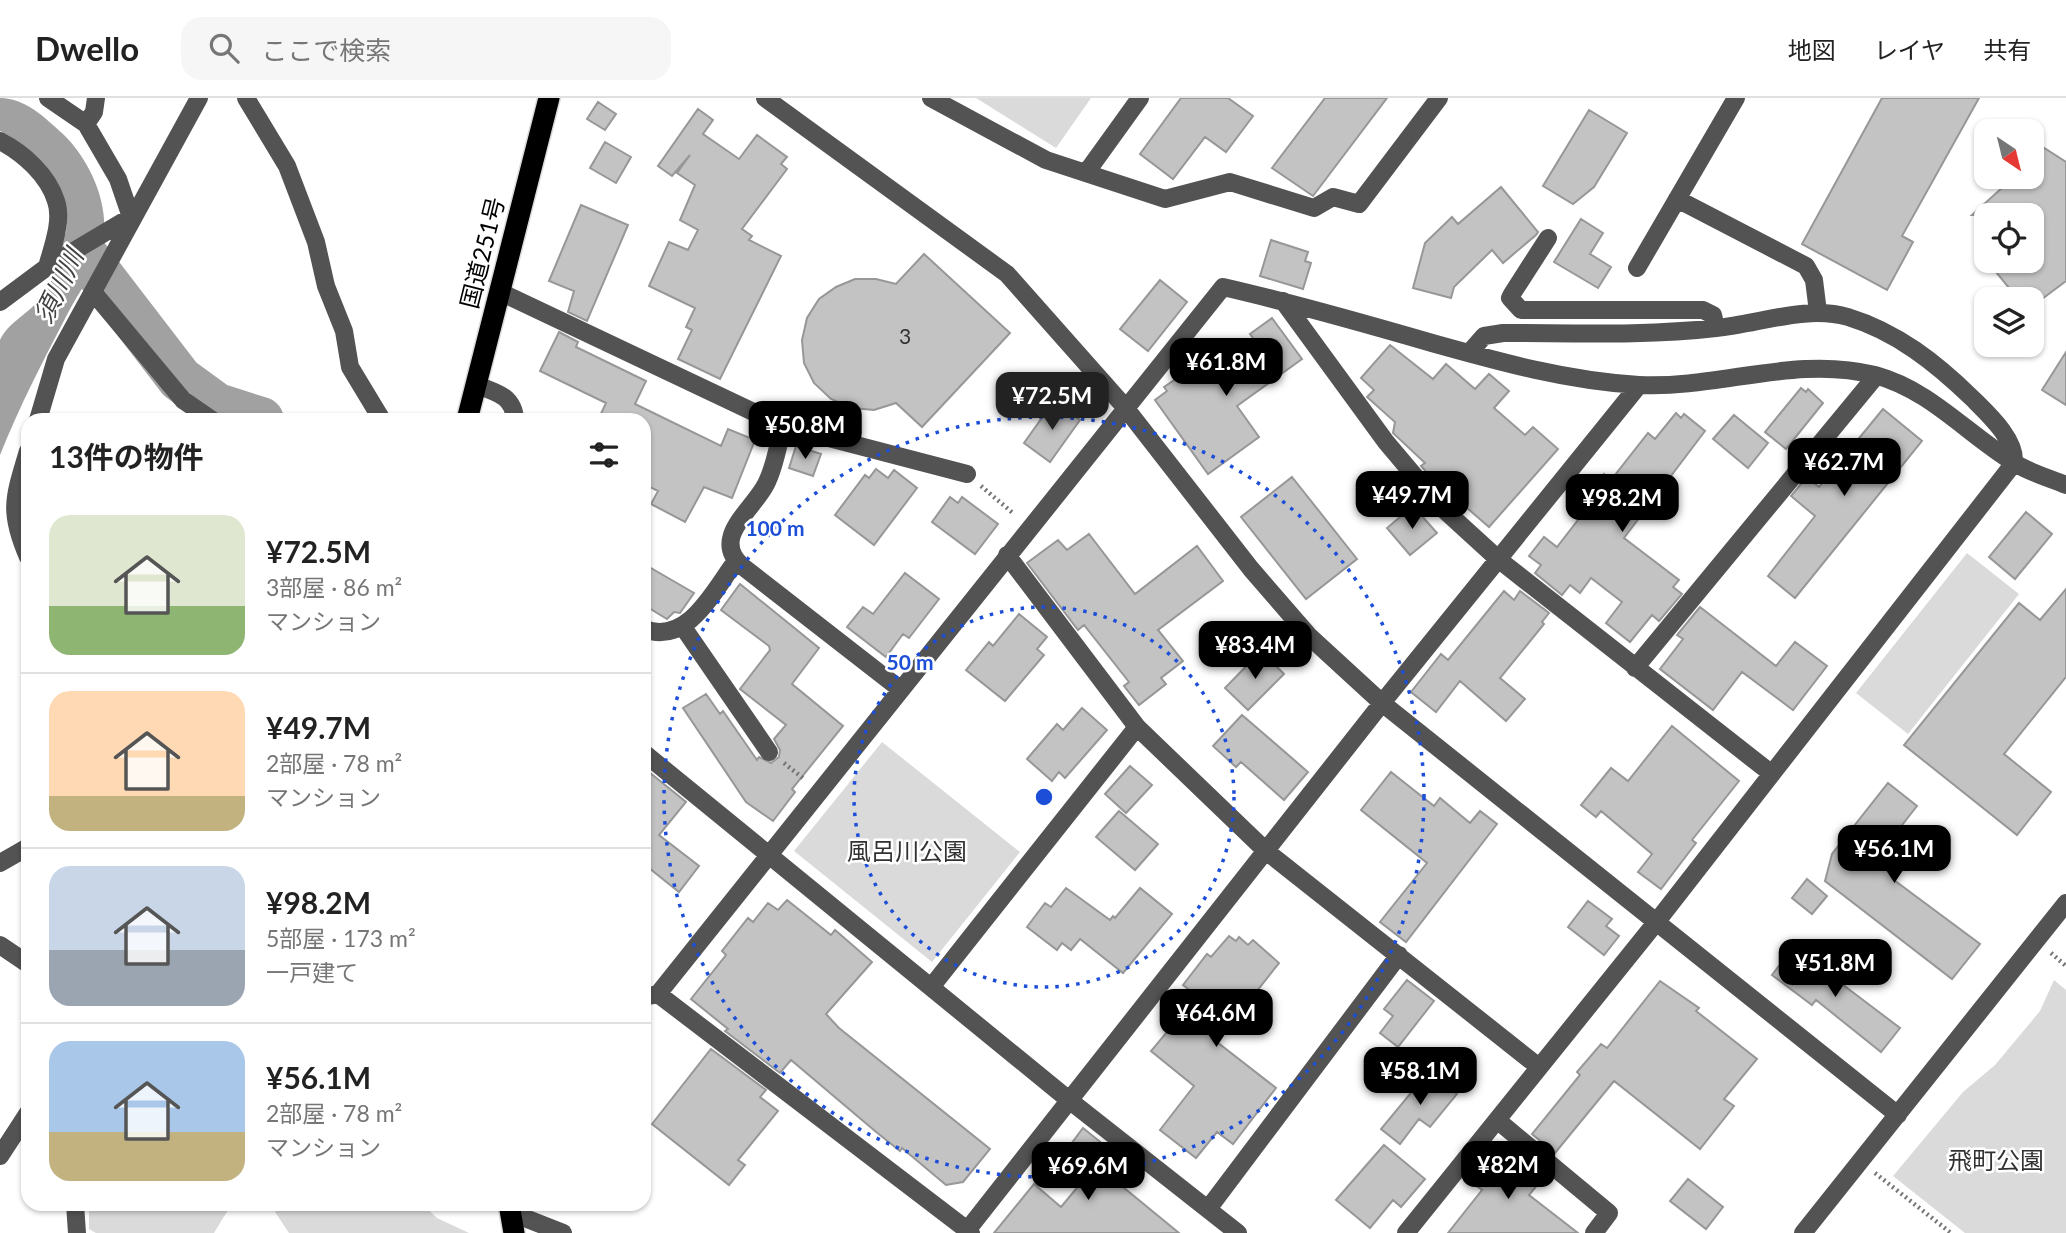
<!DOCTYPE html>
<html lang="ja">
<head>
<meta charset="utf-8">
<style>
	:root { --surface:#fff; --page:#f6f6f6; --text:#222; --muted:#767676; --line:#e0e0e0; --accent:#000 }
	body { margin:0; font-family:Lato,"Noto Sans JP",sans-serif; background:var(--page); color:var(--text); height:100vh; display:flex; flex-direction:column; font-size:26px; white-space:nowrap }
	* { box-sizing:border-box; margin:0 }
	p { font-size:23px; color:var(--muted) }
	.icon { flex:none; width:38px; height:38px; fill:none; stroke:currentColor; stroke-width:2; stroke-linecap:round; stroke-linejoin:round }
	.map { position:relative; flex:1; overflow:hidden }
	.side { position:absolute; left:21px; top:315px; width:630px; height:798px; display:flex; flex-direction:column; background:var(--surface); border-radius:21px; box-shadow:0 2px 5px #0004 }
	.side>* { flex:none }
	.needle { width:46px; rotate:145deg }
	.buttons { position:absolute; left:1974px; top:21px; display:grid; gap:14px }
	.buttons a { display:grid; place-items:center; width:70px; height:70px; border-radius:14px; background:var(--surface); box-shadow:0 2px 5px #0004; font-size:35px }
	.price { position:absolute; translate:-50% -60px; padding:0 16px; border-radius:14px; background:var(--accent); color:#fff; font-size:23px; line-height:46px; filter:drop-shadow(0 2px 4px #0008) }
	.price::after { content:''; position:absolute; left:50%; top:42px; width:21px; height:16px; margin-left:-10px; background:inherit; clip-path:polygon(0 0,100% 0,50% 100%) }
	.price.on { background:#222; color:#fff }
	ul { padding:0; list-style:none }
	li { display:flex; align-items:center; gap:21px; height:175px; padding:0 28px }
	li+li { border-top:2px solid var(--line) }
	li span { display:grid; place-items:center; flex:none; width:196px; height:140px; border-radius:21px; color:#555 }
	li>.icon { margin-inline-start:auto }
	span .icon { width:84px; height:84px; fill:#fffc; stroke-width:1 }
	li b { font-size:30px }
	h2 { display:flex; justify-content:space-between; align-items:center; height:84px; padding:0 28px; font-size:30px }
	header { display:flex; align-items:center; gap:42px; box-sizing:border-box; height:98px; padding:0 35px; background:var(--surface); border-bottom:2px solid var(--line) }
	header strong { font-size:33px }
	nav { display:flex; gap:38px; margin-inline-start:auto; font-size:24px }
	.search { width:490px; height:63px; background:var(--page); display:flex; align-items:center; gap:18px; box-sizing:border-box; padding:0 24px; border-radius:21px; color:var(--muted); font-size:26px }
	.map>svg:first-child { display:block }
	.green { fill:#dadada }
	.water { fill:#a1a1a1 }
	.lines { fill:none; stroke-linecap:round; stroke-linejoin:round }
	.river { stroke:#a1a1a1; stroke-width:46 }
	.building { fill:#c3c3c3; stroke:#979797; stroke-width:2 }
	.highway-casing { stroke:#dbdbdb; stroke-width:24 }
	.path { stroke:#757575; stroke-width:4.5; stroke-dasharray:2 3.5; stroke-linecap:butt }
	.minor { stroke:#535353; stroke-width:18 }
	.highway { stroke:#000; stroke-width:21 }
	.ring { fill:none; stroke:#1d4ed8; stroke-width:3.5; stroke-dasharray:3.5 7 }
	.labels { text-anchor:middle; stroke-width:5; stroke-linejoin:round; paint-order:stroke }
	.number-label { font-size:21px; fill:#313131 }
	.street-label { font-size:24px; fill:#000; stroke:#fff }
	.park-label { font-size:24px; fill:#313131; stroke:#fff }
	.water-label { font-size:26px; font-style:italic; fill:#424242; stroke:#fff }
	.centre { fill:#1d4ed8; stroke:#fff; stroke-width:3.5 }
	.ring-label { font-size:21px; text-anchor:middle; font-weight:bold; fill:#1d4ed8; stroke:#fff; stroke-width:5; stroke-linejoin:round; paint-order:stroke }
</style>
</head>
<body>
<header>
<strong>Dwello</strong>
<div class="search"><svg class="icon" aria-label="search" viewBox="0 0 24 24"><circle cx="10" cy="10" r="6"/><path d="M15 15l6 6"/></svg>ここで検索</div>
<nav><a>地図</a><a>レイヤ</a><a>共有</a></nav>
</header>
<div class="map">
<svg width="2066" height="1135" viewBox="0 0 2066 1135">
	<rect width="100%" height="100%" fill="#fff"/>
	<path class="green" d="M976 0H1091L1056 50Z
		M1967 455 2019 496 1908 636 1856 595Z
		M882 644 1020 754 932 864 794 753Z
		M2054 882 2066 892V1135H1965L1893 1078 1963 994 1995 967 2040 913Z
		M89 1106H226L228 1112 214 1135H96L89 1131Z
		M282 1106H422L437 1120 469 1135H289L275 1114Z"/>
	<path class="water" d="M0 0C26 0 45 20 63 36 91 63 113 112 101 152 95 173 79 194 69 213 44 261 20 307 0 357V242C8 225 25 218 37 204 87 140 72 70 0 33Z"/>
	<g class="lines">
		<path class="river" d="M81 152 180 281 217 308 261 322"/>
	</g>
	<path class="building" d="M1181 0H1228L1253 18 1226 54 1205 39 1173 81 1140 56Z
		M1325 0H1387L1313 98 1272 70Z
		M1882 0H1979L1902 138 1913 144 1887 192 1802 146Z
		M598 4 616 16 605 32 587 21Z
		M698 11 713 22 703 36 739 61 757 37 787 59 781 66 787 71 742 131 752 138 749 142 781 158 720 281 678 261 692 232 686 229 695 210 649 188 669 144 688 152 698 132 680 122 695 87 677 75 690 57 672 78 658 68Z
		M1589 12 1627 35 1594 89 1573 106 1543 88Z
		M2032 42 2066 64V183L2042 201H2018L1987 163H2032V117H1972L2014 79H2032Z
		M605 44 631 59 616 85 590 70Z
		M1501 89 1538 134 1536 137 1503 165 1492 152 1454 189 1451 200 1413 190 1425 145 1452 119 1458 126Z
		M581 107 628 127 587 223 568 214 574 193 549 183Z
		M1581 121 1603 135 1590 156 1611 169 1598 190 1554 164Z
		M1271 142 1308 154 1305 163 1311 165 1303 191 1260 178Z
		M924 156 1010 235 922 329 896 305 874 312 852 310 831 301 814 285 804 265 802 242 807 220 819 201 836 189 855 181H876L896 186Z
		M1160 182 1187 204 1148 253 1120 231Z
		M1272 220 1302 261 1237 308 1259 339 1208 376 1155 302 1167 293 1164 289 1196 267 1208 283 1258 247 1250 236Z
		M559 234 578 244 576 249 646 283 635 306 721 348 728 331 755 342 732 400 704 389 685 424 651 406 658 393 644 386V322H598L606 305 540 273Z
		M1390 247 1433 281 1446 266 1475 291 1489 276 1509 293 1494 310 1525 337 1533 329 1558 351 1489 429 1428 376 1421 368 1425 365 1393 335 1395 324 1367 299 1374 292 1361 280Z
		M2066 254V307L2042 292Z
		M1801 290 1806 294 1808 291 1823 305 1786 351 1765 334Z
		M1054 303 1080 322 1050 364 1024 345Z
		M1883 311 1922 343 1795 500 1768 478 1815 418 1791 398 1807 379 1819 389Z
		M1676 315 1681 320 1684 316 1705 333 1624 440 1679 482 1673 489 1682 496 1659 523 1652 517 1630 544 1606 525 1622 504 1591 480 1580 495 1570 487 1562 497 1535 475 1541 467 1529 458 1544 439 1557 449 1588 409 1582 404 1604 376 1611 382 1648 335 1655 341Z
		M1734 317 1768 345 1748 370 1713 341Z
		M796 348 821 356 813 378 789 370Z
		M876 371 888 380 894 372 917 390 874 447 835 417 865 377 869 380Z
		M1292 379 1357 461 1306 501 1241 419Z
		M950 399 958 405 962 399 998 426 975 456 932 424Z
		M1413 408 1437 435 1410 457 1387 430Z
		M2026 414 2052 436 2015 481 1989 459Z
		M1089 436 1135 496 1197 448 1223 483 1158 532 1183 563 1161 580 1166 586 1139 607 1124 588 1129 584 1084 527 1078 532 1027 465 1058 442 1067 452Z
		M644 466 694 495 680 515 674 514 667 521 644 507Z
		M905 475 939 501 909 540 903 536 886 559 847 529 863 509 873 516Z
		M740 486 819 550 792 586 843 628 792 691 795 694 773 723 746 704 683 610 706 596 720 616 723 613 757 662 759 659 771 665 779 659 780 652 774 641 786 627 740 591 770 552 769 548 721 512Z
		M2066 491V579L2004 656 2051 694 2017 737 1904 647 2019 505 2040 522Z
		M1504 493 1514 502 1520 493 1549 515 1542 524 1544 526 1500 580 1525 601 1506 623 1460 583 1436 614 1411 594 1441 556 1448 562Z
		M1700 509 1776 568 1795 544 1827 568 1793 612 1742 574 1713 612 1660 571 1683 541 1677 537Z
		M1019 516 1047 539 1037 551 1044 557 1005 603 966 572 989 544 993 548Z
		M1261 553 1284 576 1248 612 1225 590Z
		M1082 610 1107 632 1065 680 1059 674 1052 683 1027 661 1057 626 1063 632Z
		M1242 617 1308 674 1284 702 1241 664 1236 669 1213 648Z
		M1672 628 1739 683 1692 742 1696 745 1661 791 1638 774 1652 756 1601 713 1596 719 1581 707 1611 670 1628 683Z
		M1130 668 1152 687 1126 715 1105 696Z
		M644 670 686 704 659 737 699 768 679 794 644 766Z
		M1391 674 1434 708 1440 700 1470 725 1480 713 1497 726 1406 844 1380 824 1427 765 1361 712Z
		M1888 685 1917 708 1888 745 1910 762 1894 782 1980 846 1952 881 1825 783 1832 756Z
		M1119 713 1158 746 1135 772 1096 739Z
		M1807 781 1827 798 1812 816 1792 800Z
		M1066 790 1110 822 1113 818 1115 820 1140 790 1172 816 1123 875 1080 841 1071 852 1062 845 1057 852 1027 829 1045 805 1051 809Z
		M787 802 831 837 835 832 872 864 826 916 839 930 990 1051 963 1084 946 1087 902 1050 900 1053 875 1033 791 962 780 975 725 933 728 931 691 901 726 857 722 853 748 820 753 824 768 805 778 812Z
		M1588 803 1612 821 1606 828 1619 838 1604 857 1568 829Z
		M1229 838 1236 843 1239 839 1248 847 1253 842 1279 865 1217 944 1276 990 1233 1046 1217 1034 1196 1060 1160 1032 1194 988 1151 953 1197 898 1183 887 1207 856 1211 859Z
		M1793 849 1900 930 1881 954 1816 902 1812 907 1772 877Z
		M1407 882 1434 903 1398 949 1380 935 1393 918 1384 911Z
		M1660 883 1699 910 1696 913 1757 961 1724 1001 1734 1008 1700 1051 1614 983 1555 1055 1532 1036 1580 977 1577 974 1601 946 1607 950Z
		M711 951 766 992 760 999 778 1013 738 1062 745 1067 729 1087 652 1026Z
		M1429 973 1457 996 1430 1029 1419 1021 1400 1046 1381 1031Z
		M1083 1030 1136 1073 1123 1089 1179 1135H994L1034 1086 1061 1109 1096 1067 1071 1046Z
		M1384 1047 1425 1081 1401 1109 1393 1102 1370 1130 1336 1102Z
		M1495 1051 1510 1062 1517 1054 1540 1073 1534 1081 1539 1085 1529 1097 1578 1135H1448L1482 1092 1470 1083Z
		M1688 1081 1723 1109 1706 1131 1670 1103Z"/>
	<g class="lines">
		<defs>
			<path id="highway" d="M467 322 549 0
				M509 1106 514 1135"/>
		</defs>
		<use href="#highway" class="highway-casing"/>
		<path class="path" d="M981 388 1014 416
			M784 665 804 681
			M2051 855 2066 868
			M1875 1075 1951 1135"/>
		<path class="minor" d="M48 0 86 26 118 81 131 119
			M246 0 287 68 316 144 326 188 344 233 350 269 382 322
			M765 0 1007 176 1124 308 1251 471 1309 538 1382 605 1898 1017
			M931 0 1046 62 1165 101 1230 84 1314 110 1333 99 1359 106 1439 0
			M86 26 94 14 96 0
			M0 43C23 55 48 77 56 103 63 123 52 150 47 169
			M1086 75 1140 0
			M1677 101 1806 168 1814 182 1818 214
			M1548 140 1512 196 1510 200 1521 212H1703L1713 217 1716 230
			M1637 170 1736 0
			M93 194 183 302 212 322
			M500 194 783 328 967 376
			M1283 203 1386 344 1440 408 1498 461 1772 676
			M0 204 47 169 131 119
			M476 287C496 294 514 298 515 322
			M38 322 56 261 199 0
			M783 328C778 347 775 369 766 386 753 412 710 440 742 468L900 591
			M28 353C14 400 8 413 28 459
			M1007 457 1137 629 1266 753 1539 969
			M683 529 769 654
			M644 531C688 548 714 492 736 463
			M1635 570 1876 278
			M644 655 1069 1002 1238 1135
			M0 765 28 749
			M0 847 28 866
			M932 888 1137 629
			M658 896 971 1135
			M644 899 658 896 1223 189C1293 205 1363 225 1432 245 1500 264 1568 283 1639 287 1719 291 1795 257 1875 277 1930 292 1966 335 2013 364 2028 374 2049 380 2066 387
			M1497 1022 1609 1115 1594 1135
			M0 1058 28 1015
			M75 1106 77 1135
			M1208 1111 1399 857
			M512 1115 563 1135
			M965 1135 1382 605 1639 287
			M1406 1135 1658 822 2014 365C2016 341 1988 316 1972 300 1936 265 1897 234 1848 219 1806 207 1759 226 1716 230 1646 238 1574 235 1503 235L1484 238 1469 255
			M1803 1135 2066 805"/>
		<use href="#highway" class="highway"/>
	</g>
	<g class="ring">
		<circle cx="1044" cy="699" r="190"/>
		<circle cx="1044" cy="699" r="380"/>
	</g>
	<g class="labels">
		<g class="number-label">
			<text x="905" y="246">3</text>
		</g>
		<g class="street-label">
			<text transform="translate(483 155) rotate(-76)" y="8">国道251号</text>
		</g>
		<g class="park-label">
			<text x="907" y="762">風呂川公園</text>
			<text x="1996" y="1071">飛町公園</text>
		</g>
		<g class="water-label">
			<text transform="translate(59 188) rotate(-64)" y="9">須川川</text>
		</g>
	</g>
	<circle cx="1044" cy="699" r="10" class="centre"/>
	<g class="ring-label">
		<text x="775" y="438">100 m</text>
		<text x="910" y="572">50 m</text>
	</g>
</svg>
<div class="buttons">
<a><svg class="needle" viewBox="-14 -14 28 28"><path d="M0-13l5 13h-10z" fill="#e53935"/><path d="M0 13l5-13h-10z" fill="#767676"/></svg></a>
<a><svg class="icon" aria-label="locate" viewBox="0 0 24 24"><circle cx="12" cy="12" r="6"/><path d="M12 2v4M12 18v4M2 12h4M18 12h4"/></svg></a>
<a><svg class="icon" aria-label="layers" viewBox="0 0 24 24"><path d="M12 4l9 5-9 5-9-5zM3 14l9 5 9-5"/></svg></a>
</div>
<b class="price" style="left:1226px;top:300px">¥61.8M</b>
<b class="price on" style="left:1052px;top:334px">¥72.5M</b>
<b class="price" style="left:805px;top:363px">¥50.8M</b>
<b class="price" style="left:1844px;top:400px">¥62.7M</b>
<b class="price" style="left:1412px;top:433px">¥49.7M</b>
<b class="price" style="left:1622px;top:436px">¥98.2M</b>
<b class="price" style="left:1255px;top:583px">¥83.4M</b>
<b class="price" style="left:1894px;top:787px">¥56.1M</b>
<b class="price" style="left:1835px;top:901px">¥51.8M</b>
<b class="price" style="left:1216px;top:951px">¥64.6M</b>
<b class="price" style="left:1420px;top:1009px">¥58.1M</b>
<b class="price" style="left:1508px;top:1103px">¥82M</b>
<b class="price" style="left:1088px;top:1104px">¥69.6M</b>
<section class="side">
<h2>13件の物件<svg class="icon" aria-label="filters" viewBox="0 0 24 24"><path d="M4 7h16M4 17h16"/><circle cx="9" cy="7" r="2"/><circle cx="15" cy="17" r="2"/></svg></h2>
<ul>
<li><span style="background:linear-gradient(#dfe7d0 65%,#8fb573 0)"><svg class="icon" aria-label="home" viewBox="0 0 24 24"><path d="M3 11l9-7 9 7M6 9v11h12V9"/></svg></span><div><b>¥72.5M</b><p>3部屋 · 86 m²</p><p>マンション</p></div></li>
<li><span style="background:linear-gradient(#ffd9b3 75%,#c2b280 0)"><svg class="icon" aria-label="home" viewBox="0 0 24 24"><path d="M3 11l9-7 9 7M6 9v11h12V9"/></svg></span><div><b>¥49.7M</b><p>2部屋 · 78 m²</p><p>マンション</p></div></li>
<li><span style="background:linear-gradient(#c9d6e8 60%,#9aa5b1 0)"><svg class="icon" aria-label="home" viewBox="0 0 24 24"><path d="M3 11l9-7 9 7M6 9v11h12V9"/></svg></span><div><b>¥98.2M</b><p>5部屋 · 173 m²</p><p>一戸建て</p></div></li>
<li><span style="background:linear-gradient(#a9c7e8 65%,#c2b280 0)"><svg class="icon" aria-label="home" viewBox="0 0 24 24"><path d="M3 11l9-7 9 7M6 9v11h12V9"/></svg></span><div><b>¥56.1M</b><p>2部屋 · 78 m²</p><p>マンション</p></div></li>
</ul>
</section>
</div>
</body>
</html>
